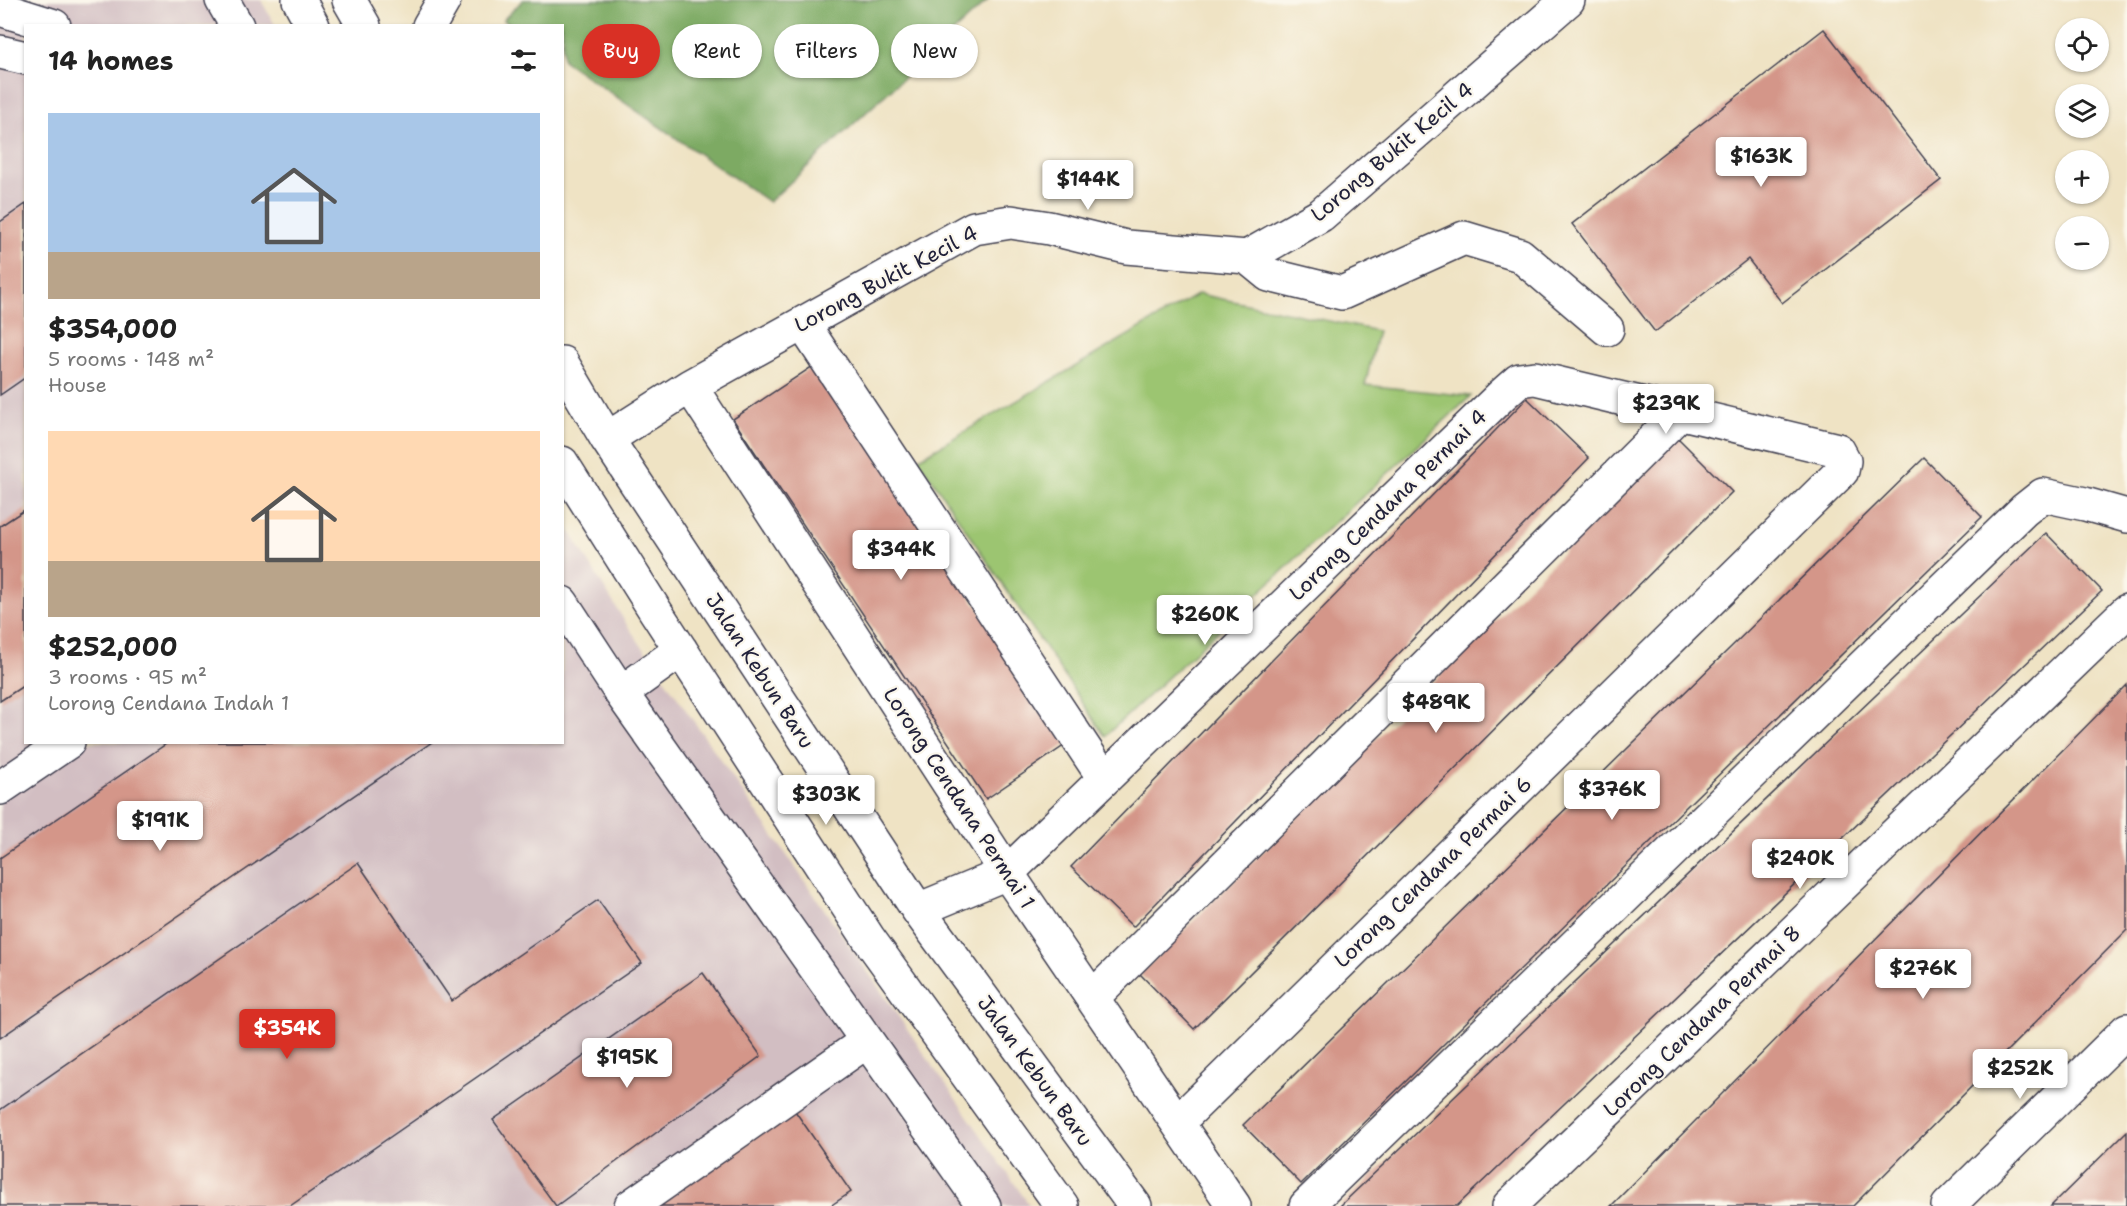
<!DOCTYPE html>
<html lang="en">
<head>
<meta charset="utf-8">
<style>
	:root { --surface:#fff; --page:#f2f2f2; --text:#222; --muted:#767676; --accent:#d93025 }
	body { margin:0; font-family:"Shantell Sans",sans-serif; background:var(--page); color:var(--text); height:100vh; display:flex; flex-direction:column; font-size:22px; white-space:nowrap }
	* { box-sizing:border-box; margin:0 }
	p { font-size:20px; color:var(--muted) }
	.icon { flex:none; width:33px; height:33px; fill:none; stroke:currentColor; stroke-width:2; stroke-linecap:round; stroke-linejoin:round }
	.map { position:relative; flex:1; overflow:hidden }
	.sheet { position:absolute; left:24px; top:24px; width:540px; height:720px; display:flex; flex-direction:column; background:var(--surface); border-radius:0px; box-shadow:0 2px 4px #0004 }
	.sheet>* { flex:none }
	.hud { position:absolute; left:582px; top:24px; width:570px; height:54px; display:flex; gap:12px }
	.buttons { position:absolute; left:2055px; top:18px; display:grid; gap:12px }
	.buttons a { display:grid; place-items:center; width:54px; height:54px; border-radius:50%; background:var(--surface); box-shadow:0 2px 4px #0004; font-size:30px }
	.price { position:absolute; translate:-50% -51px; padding:0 14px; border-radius:6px; background:#fff; color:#222; font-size:20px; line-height:39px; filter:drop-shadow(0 2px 3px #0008) }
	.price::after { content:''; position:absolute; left:50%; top:36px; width:18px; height:14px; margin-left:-9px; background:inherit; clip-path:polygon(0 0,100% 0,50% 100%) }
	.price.current { background:var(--accent); color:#fff }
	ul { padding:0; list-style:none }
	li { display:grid; align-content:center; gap:12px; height:318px; padding:0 24px }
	li span { display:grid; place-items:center; height:186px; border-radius:0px; color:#555 }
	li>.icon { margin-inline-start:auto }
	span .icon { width:108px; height:108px; fill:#fffc; stroke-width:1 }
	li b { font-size:26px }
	h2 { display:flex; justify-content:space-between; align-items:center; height:72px; padding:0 24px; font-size:26px }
	.pill { padding:0 21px; border-radius:27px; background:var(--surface); box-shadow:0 2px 4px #0004; font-size:21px; line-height:54px }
	.pill.current { background:var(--accent); color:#fff }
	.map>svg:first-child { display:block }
	.industrial { fill:#d2bec2 }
	.green { fill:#9cc571; stroke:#5f7456; stroke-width:1.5 }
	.forest { fill:#7daa63; stroke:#50664f; stroke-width:1.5 }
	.building { fill:#d49689 }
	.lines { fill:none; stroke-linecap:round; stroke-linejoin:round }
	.minor-casing { stroke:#413f50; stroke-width:36 }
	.minor { stroke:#fff; stroke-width:33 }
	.labels { text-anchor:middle; stroke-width:4.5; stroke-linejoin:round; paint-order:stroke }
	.street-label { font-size:21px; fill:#22223b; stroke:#fbf7ec }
</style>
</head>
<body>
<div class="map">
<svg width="2127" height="1206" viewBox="0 0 2127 1206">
	<rect width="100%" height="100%" fill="#fbf7ec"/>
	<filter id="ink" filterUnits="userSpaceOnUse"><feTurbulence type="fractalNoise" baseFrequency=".0167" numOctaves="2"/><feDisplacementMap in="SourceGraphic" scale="12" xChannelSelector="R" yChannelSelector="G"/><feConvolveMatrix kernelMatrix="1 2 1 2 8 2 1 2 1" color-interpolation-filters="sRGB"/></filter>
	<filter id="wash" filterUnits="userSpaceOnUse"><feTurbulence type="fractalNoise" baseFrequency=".008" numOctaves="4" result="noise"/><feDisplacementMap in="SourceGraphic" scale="24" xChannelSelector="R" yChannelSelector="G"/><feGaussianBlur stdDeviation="1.35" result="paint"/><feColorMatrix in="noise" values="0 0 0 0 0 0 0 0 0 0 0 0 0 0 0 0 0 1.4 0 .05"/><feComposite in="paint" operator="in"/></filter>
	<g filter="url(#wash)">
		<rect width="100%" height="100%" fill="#efe3c4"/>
		<path class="industrial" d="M0 0H261L275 25 26 26V742H562L563 520 627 625 1030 1206H0Z"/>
		<path class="green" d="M1198 294 1378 331 1365 385 1471 396 1105 736 918 459Z"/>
		<path class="forest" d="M523 0H988L769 202 563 60 562 26 512 25 503 20Z"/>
		<g id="blocks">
			<path class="building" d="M1824 29 1941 180 1782 303 1748 259 1655 332 1572 224Z
				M26 204V377L0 395V222Z
				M816 364 1068 743 986 799 733 419Z
				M1527 398 1589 458 1133 927 1071 867Z
				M1678 438 1732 492 1194 1029 1140 974Z
				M1924 458 1982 517 1301 1184 1243 1125Z
				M26 509V684L0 701V526Z
				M2046 533 2102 591 1457 1206H1340Z
				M2127 685V930L1853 1206H1611Z
				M169 742H432L0 1038V858Z
				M358 863 452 1001 598 900 642 963 290 1206H0V1110Z
				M703 973 761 1056 556 1206 493 1120Z
				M793 1108 851 1192 830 1206H653Z
				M2127 1131V1206H2051Z"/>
		</g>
	</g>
	<g filter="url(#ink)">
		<use href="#blocks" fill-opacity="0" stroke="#413f50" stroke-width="1.5"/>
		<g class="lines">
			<defs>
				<path id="minor" d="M222 0 237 26
					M299 0 313 26
					M349 0 364 26
					M0 9 54 26
					M429 26 444 0
					M0 52 26 58
					M1247 257 1269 275 1342 293 1464 238 1520 255 1607 329
					M803 324 1104 778
					M562 363 607 439 918 910 1135 1206
					M690 386 1007 873 1234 1206
					M607 439 690 386 974 228 1011 222 1049 228 1126 247 1247 257 1321 215 1568 0
					M562 463 656 612 869 939 1062 1206
					M562 603 621 693 984 1206
					M621 693 681 650
					M0 788 68 742
					M918 910 1007 873 1502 395 1519 380 1535 378 1838 450 1844 461 1842 471 1178 1122
					M1092 998 1681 412
					M631 1206 867 1041
					M1306 1206 2024 510 2043 495 2085 504 2127 516
					M1509 1206 2127 611
					M1948 1206 2127 1030"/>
			</defs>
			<use href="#minor" class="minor-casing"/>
			<use href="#minor" class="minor"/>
		</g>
	</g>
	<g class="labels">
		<g class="street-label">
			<text transform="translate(1392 152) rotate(-40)" y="7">Lorong Bukit Kecil 4</text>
			<text transform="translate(886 279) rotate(-28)" y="7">Lorong Bukit Kecil 4</text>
			<text transform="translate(1388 505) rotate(-44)" y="7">Lorong Cendana Permai 4</text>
			<text transform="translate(760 671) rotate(57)" y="7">Jalan Kebun Baru</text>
			<text transform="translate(959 798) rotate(57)" y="7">Lorong Cendana Permai 1</text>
			<text transform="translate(1433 872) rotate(-44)" y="7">Lorong Cendana Permai 6</text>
			<text transform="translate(1702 1021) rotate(-44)" y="7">Lorong Cendana Permai 8</text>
			<text transform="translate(1035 1071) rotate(54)" y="7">Jalan Kebun Baru</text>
		</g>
	</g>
</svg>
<div class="buttons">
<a><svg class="icon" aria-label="locate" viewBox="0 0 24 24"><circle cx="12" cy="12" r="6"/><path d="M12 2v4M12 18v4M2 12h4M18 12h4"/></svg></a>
<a><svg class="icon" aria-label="layers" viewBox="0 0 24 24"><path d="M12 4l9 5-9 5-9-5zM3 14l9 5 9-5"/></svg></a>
<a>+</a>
<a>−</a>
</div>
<b class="price" style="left:1761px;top:188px">$163K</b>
<b class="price" style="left:1088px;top:211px">$144K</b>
<b class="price" style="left:1666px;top:435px">$239K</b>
<b class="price" style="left:901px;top:581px">$344K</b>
<b class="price" style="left:1205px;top:646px">$260K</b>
<b class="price" style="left:1436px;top:734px">$489K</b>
<b class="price" style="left:1612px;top:821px">$376K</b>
<b class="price" style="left:826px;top:826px">$303K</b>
<b class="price" style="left:160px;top:852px">$191K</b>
<b class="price" style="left:1800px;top:890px">$240K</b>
<b class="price" style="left:1923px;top:1000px">$276K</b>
<b class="price current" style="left:287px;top:1060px">$354K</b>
<b class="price" style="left:627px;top:1089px">$195K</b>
<b class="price" style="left:2020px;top:1100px">$252K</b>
<div class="hud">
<a class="pill current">Buy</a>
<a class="pill">Rent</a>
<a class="pill">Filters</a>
<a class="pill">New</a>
</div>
<section class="sheet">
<h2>14 homes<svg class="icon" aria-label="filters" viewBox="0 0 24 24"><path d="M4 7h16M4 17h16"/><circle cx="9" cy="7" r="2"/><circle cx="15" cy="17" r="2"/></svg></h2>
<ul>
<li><span style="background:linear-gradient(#a9c7e8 75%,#b9a48a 0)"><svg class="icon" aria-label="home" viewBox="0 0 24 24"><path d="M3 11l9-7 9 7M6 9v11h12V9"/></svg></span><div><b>$354,000</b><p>5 rooms · 148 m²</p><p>House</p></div></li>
<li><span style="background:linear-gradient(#ffd9b3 70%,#b9a48a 0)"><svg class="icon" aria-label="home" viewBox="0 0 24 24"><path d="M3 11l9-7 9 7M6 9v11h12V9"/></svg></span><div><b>$252,000</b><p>3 rooms · 95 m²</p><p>Lorong Cendana Indah 1</p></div></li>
</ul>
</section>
</div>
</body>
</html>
